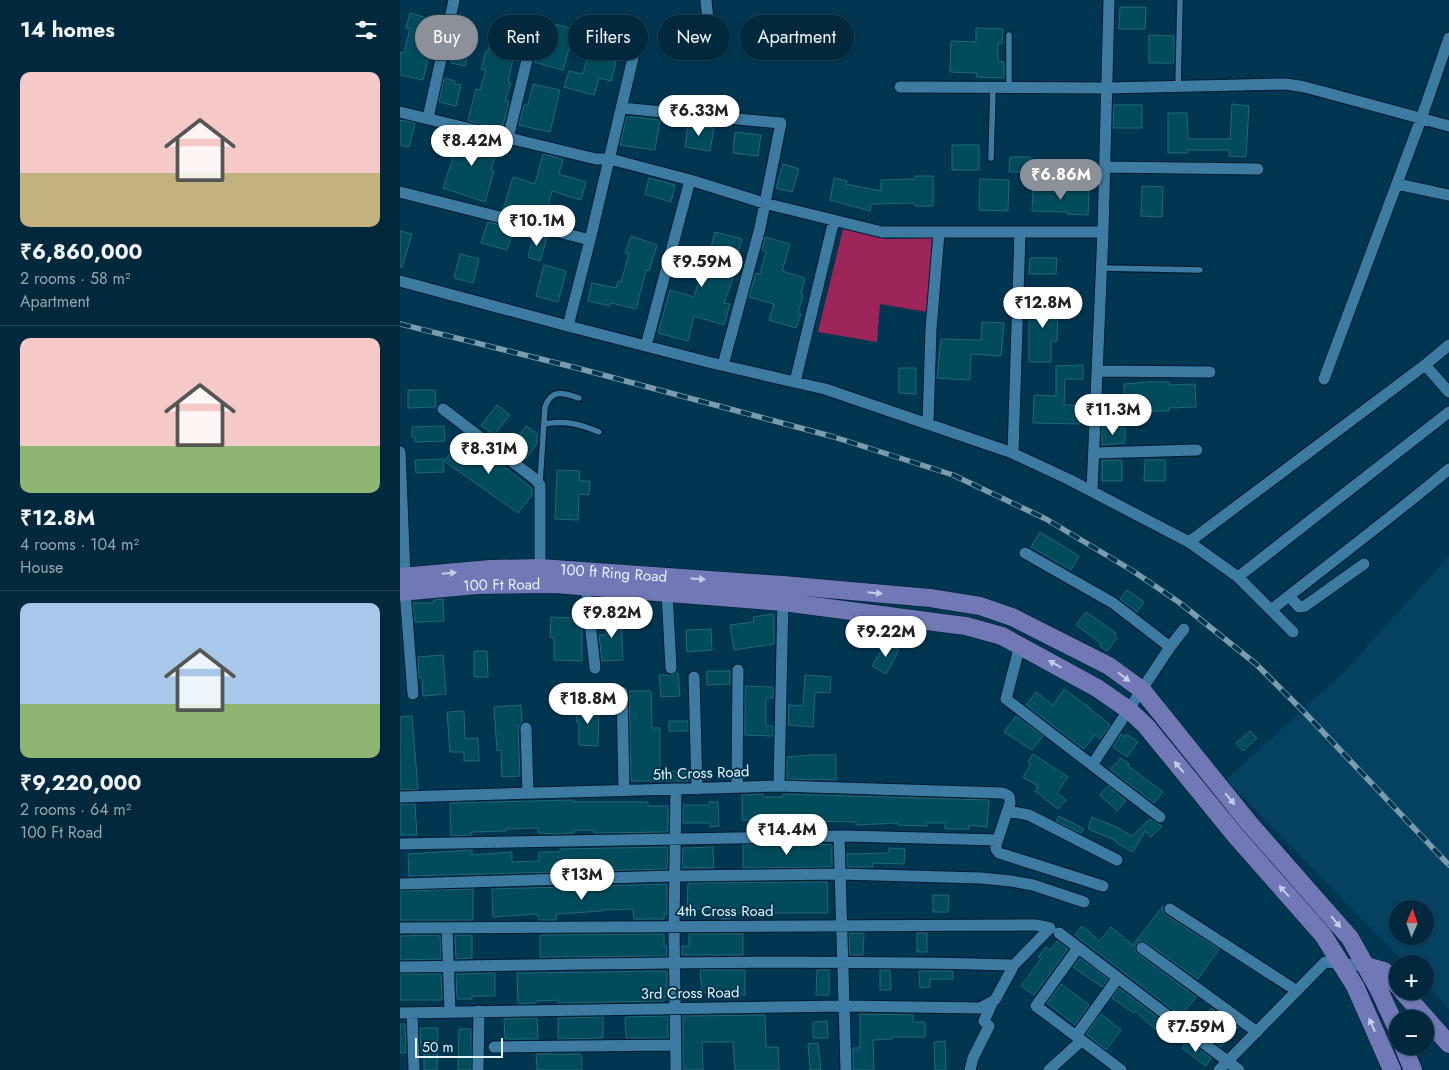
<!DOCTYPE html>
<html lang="en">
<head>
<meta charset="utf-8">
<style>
	:root { --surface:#01283d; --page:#0b3044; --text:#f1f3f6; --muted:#96a6b0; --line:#234457; --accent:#8c9099 }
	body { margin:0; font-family:Jost,sans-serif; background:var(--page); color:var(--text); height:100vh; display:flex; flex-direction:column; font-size:19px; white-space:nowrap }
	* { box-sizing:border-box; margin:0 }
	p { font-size:16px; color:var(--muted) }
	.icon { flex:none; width:28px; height:28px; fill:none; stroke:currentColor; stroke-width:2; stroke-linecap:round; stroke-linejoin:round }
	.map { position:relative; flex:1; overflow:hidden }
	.drawer { display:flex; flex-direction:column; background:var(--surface); width:400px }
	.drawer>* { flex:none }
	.top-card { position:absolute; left:15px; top:15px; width:475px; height:45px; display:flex; gap:10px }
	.needle { width:32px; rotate:2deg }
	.fabs { position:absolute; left:989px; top:900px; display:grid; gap:10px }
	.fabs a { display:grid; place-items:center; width:45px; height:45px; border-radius:50%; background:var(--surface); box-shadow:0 1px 4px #0004,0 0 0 1px var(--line); font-size:25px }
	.scale { position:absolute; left:15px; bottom:12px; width:88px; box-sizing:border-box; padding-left:5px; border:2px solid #e7f3fc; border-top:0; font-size:14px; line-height:18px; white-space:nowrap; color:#e7f3fc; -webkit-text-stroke:4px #013651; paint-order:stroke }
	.price { position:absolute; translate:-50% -42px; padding:0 11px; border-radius:18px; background:#fff; color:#222; font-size:16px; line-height:32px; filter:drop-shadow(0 1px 2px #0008) }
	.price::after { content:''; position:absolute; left:50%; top:30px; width:15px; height:11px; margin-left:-8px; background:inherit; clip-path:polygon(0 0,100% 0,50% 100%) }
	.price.active { background:var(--accent); color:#fff }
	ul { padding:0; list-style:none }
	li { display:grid; align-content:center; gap:10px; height:265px; padding:0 20px }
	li+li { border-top:1px solid var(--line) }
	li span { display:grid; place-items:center; height:155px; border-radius:10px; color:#555 }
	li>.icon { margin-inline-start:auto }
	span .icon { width:90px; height:90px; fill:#fffc; stroke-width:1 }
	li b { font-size:21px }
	h2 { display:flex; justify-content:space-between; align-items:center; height:60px; padding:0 20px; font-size:21px }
	.tag { padding:0 18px; border-radius:22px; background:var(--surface); box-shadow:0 1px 4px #0004,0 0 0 1px var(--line); font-size:18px; line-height:45px }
	.tag.active { background:var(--accent); color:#fff }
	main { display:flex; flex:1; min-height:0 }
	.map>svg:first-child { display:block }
	.built { fill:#054261; fill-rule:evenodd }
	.green { fill:#9e255a }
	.building { fill:#004c5c; stroke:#256677 }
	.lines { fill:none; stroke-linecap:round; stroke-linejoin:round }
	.lane-casing { stroke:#001c2f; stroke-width:8 }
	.street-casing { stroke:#001c2f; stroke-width:13 }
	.primary-casing { stroke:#001c2f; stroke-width:19 }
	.lane { stroke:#3d7ba2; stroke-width:5.5 }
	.street { stroke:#3d7ba2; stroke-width:11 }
	.primary { stroke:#7079b6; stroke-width:18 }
	.rail-casing { stroke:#7c9bac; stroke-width:5.5 }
	.rail { stroke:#013651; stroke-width:4; stroke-dasharray:11; stroke-linecap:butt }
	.oneway { fill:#c3cee7 }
	.labels { text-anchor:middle; stroke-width:4; stroke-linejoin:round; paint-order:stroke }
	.street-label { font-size:15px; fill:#e7f3fc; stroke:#013651 }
</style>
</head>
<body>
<main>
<section class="drawer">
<h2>14 homes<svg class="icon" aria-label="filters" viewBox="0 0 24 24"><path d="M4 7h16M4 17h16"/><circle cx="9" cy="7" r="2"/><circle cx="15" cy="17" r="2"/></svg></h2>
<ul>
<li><span style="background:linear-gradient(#f6c9c9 65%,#c2b280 0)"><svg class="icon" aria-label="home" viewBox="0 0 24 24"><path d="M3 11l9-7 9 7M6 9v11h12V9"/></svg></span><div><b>₹6,860,000</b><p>2 rooms · 58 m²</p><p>Apartment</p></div></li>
<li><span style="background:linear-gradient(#f6c9c9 70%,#8fb573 0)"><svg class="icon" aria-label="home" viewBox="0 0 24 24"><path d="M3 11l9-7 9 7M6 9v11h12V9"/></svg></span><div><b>₹12.8M</b><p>4 rooms · 104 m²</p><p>House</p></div></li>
<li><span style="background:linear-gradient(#a9c7e8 65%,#8fb573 0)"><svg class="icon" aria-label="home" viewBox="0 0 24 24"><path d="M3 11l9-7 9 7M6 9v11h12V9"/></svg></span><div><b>₹9,220,000</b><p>2 rooms · 64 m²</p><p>100 Ft Road</p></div></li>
</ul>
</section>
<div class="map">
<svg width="1049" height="1070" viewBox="0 0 1049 1070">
	<rect width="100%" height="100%" fill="#013651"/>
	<path class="built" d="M1049 556V1009L1025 983V964H1006L826 780 945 671ZM998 909H1025V936H998Z"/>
	<path class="green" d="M443 229 487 239 532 238 527 312 480 304 477 342 418 332Z"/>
	<path class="building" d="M720 7H746L745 29H719Z
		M10 13 37 21 33 36H36L31 56 29 55 23 80 0 75V52L4 53 10 29 6 28Z
		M143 21 177 30 173 45H170L163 70 134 62Z
		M576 28 603 29 602 44 598 43V61L604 62V78L576 77 577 73 550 72 551 41 576 42Z
		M200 32 218 36 213 61 216 62 211 81 199 78 194 95 164 87 169 71 183 74 188 55 195 57Z
		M92 35 117 41 108 82 111 83 105 101H109L102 129 68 121 76 89 80 90 86 70 81 69 86 51H88Z
		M749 35 774 36V63H749Z
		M54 45 69 48 65 66 51 63Z
		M44 78 55 81 54 84 61 85 56 106 39 102Z
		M133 84 160 90 150 132 119 125 124 105H128Z
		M832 104 849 106 846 157 829 156V150H788V153H768V113H787L788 139H830Z
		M714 105H742V128H713Z
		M227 116 260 120 255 150 220 145Z
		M0 120 15 123 9 147 0 145Z
		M288 124 314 128 310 151 285 147Z
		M335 132 361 135 358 156 333 153Z
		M58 134 99 143 91 170 94 171 85 202 43 188 53 158H51Z
		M552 145H579V170H552Z
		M143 154 163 159 159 174 186 182 181 200 152 191 145 215 120 208 118 214 103 210 113 177 135 184Z
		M610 157H631V172H609Z
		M383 164 399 169 392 192 376 188Z
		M515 176H533V206H515V203L471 204 470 211 430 200 434 178 447 181 446 184 481 191V180L515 179Z
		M249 178 275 185 271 202 245 194Z
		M580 179 609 180 608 211 579 210Z
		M742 186 763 187 762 217 741 216Z
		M633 189 689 190 688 215 667 214V212L632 211Z
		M88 222 114 228 107 250 81 243Z
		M0 231 12 234 2 267H0Z
		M315 232 342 239 335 263 338 264 324 303 330 304 324 325 294 316 288 341 258 333 270 290 294 297 300 277 274 270 279 250 305 257 306 254 309 255Z
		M134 234 147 238 140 261 128 257Z
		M231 236 257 245 249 271 246 270 236 309 211 303 210 306 188 301 192 283 216 288 218 281 221 282 229 254 225 253Z
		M365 237 390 244 382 271 405 278 401 294 403 295 398 313 401 314 396 328 369 320 374 304 349 297 356 273 360 274 366 252 362 250Z
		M60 254 79 259 73 283 54 278Z
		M630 258H657L656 274H629Z
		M144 265 166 271 158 302 136 296Z
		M635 297H658L657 341H651V362H629V321H635Z
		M582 322 604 323 601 356 571 354 570 380 537 378 541 339 581 340Z
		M683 365V379H665L664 405H680V424L633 423 634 395 656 396V366Z
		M499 368H516V394L499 393Z
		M748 382H769V385L795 384 796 407 769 408V411H725L724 384Z
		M8 390H35L36 407 8 408Z
		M97 405 110 415 94 435 81 425Z
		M44 426 45 441 15 442V437H12V427Z
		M126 426 138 434 136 440 138 442 127 458 111 447Z
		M702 427 725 428V443L702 445Z
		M64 436 132 488V495L118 513 44 461Z
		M43 459 44 472 16 473 15 460Z
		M702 460H722V481H702Z
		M745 460H765V481H744Z
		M157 470 180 471 179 481H190L189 495 179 494 178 520 155 519Z
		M640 532 679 556 671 570 631 547Z
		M727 590 744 602 737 612 720 599Z
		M43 599 44 621 15 622 13 603H34V600Z
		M686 612 716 633 714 635 717 638 707 651 700 646 701 643 676 625Z
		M205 614H221L223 660 202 661 199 635H206Z
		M374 614V644L334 650 330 625 354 622 353 617Z
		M173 615 182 616V661L154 660V637H150L151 617 173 618Z
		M311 629 312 650 287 652 286 630Z
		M486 643 499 650 486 674 472 666Z
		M74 651H87L88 677H74Z
		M43 655 46 694 23 696 22 678H19L18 657Z
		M307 671H330V684L307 685Z
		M276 673H278L280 696 261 697 259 675H272Z
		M405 675 431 677 430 693 415 692 413 727 388 725 389 705 403 706Z
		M345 686 373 687V698H366V726H373V736L345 735Z
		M664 689 687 706 710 725 700 739 695 735 684 749 626 705 636 692 653 705Z
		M229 691H251L252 728H260V771L288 772V781H231Z
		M121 705 122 721 118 728 120 776 102 777 101 750 97 751 94 707Z
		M177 706 199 707 198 746 179 745V722H176Z
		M64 711 65 739 78 738 79 761H64V752H50L47 712Z
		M12 716 18 789 0 790V717Z
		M616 716 643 736 632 750 604 732Z
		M269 721H288V731H269Z
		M850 731 857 738 843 751 836 743Z
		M721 734 725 737 726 734 738 742 727 757 713 747Z
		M633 754 668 777 657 793 666 800 658 809 635 791 638 786 623 777 631 764 628 762Z
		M412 755H436V780L387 779V757Z
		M721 758 729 764 728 766 763 792 754 803 710 769Z
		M708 786 726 801 717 811 700 795Z
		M363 794V797H383V794L589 800 587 827 569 825V829H545V823H527V826L498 825V823L456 825V822L410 821V824H399V822H386V820H342V795Z
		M174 800V802H248V806H268V832L194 833V830H174V833L159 834 138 833V828L106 829V831L71 832 72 835 51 836 50 803Z
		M309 802H318L319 826 310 827V823H283V805H309Z
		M0 804H15L17 835H0Z
		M659 816 684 829 681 833 656 821Z
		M692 817 714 826 732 836 750 819 762 826 751 837 745 831 733 852 715 842V840L688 829Z
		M417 844 432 845V867L343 868V845Z
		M268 847 267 869 9 876 8 854 72 850V855L112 852V862L139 861V852H160V849Z
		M313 847 314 868H282L283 848Z
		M489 848 505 849 504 864 472 863 473 867H447V854L489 853Z
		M427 882 428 913H330V919H321V910L301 911V909H287L288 883Z
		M267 884V914H264V919H234L233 909 202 910V911L158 914H156V920H139L137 914 93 917 92 889Z
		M73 889V920H0V891Z
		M533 895H549L548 912H533Z
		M763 906V912L766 915 819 949 798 979 746 942 739 941 736 944 735 951 738 954 796 997 781 1016 675 935 682 926 700 941 711 927 733 945Z
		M449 933H464L463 955H450Z
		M517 933H527V952H517Z
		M264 934V946H267V956L140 957V935Z
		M289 934H343V955H282V946H289Z
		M40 935 41 959 0 960V936Z
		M55 935H72V958L56 959Z
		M657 941 668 949 634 995 621 986 641 959 638 957 646 947 650 950Z
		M680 958 708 979 702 987 673 967Z
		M300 970H345V995H335V991L302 993Z
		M417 970H429V995H416Z
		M480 970H490L491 990H480Z
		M267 971V996H264V1001L158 1003V1000L137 1001 136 1003 118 1004 117 973Z
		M519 971H553V979H530V987L520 988Z
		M95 973V996H72V999H57L56 974Z
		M0 974H41L42 1000H0Z
		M661 984 689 1005 675 1025 647 1003Z
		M719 988 771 1028 764 1037 735 1011 734 1013 712 998Z
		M811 1008 838 1027 821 1047 797 1028Z
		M460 1014 513 1015V1022H525V1037H492V1039L473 1040 474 1070H453V1048H460Z
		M701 1014 721 1030 706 1050 686 1034Z
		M365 1015 366 1047H378L379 1070H335L333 1042H302L303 1070H283V1016Z
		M268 1016V1038H226L225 1017Z
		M203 1017V1038L158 1039V1018Z
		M137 1018 138 1039H105L104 1019Z
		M427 1021 428 1038H413V1022Z
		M0 1024H5L6 1053H0Z
		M20 1028H38L37 1070H24V1052H21Z
		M59 1029H71V1070H58Z
		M787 1040 811 1058 806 1066 782 1048Z
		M545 1041 546 1070H535L534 1042Z
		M418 1043 421 1070H410L408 1044Z
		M136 1054H181L182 1070H137Z"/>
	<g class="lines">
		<defs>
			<path id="lane" d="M778 86 780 0
				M609 88V35
				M591 158 593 88
				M702 268 800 270
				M144 424C165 420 180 424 199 432
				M140 482 145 407C152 388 164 393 179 398"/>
			<path id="street" d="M306 0 310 42
				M500 87 707 88 886 84 905 87 1049 126
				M221 108 381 123 360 228 323 365
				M0 112 196 159H210L290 180 364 203 482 232H703L709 0
				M28 118 54 0
				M108 138 135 27
				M705 167 858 169
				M997 184 1049 195
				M0 192 190 240 168 326 0 281
				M190 240 237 41
				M168 326 312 363 425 389 610 452 668 479 789 542 838 577 1049 412
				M246 346 290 180
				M1025 365 1049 392
				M697 371 810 372
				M924 379 1021 119 1049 38
				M395 382 434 220
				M43 409 135 479 140 485V568
				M528 423 531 329 539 233
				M0 452 5 576
				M613 453 620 232
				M694 453 797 450
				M692 491 703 232
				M789 542 1025 365 1049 345
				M625 553 713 603 770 647
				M838 577 893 632
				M186 586 195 668
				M5 591 13 694
				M267 592 271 668
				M889 596 899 607 905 606 964 564
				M871 610C930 563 991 518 1049 469
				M620 645 606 699 760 817
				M294 677 297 789
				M222 692 224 790
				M126 728 128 793
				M692 765 770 647 784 629
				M379 786 383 597
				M337 787 338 670
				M276 789 274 926 276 1070
				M0 797 379 786 602 793C609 795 610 796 610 803L596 845V849L599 853 703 886
				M608 811 629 815 717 860
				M439 836 446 1070
				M0 844 446 836 597 840
				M0 884 274 876 440 874 581 878 611 881 633 885 684 902
				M770 909 897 991
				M0 928 636 925 650 928
				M47 928 50 1012
				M659 933 839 1070
				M678 948 636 1006 721 1070
				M742 948 857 1032
				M0 967C205 964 410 959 614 965
				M0 1013 444 1006 580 1008 595 1000 614 965 650 928
				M12 1013 14 1070
				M676 1036 717 979
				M94 1047 276 1045
				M78 1070 79 1011
				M570 1070 573 1058 589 1026 584 1021 593 1001
				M649 1070 681 1041
				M819 1070 925 962 966 966"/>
			<g id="primary">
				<path id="s1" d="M0 577 90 569 140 568 383 585 530 598 580 606 612 617 709 666 742 690 849 823 950 938 979 990 998 1031"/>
				<path id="s2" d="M0 592 78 585 154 584 383 602 542 623 566 626 602 636 697 688 729 710 746 726 835 835 923 935 955 986 992 1070"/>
				<path d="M966 966 984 971 998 986"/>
				<path d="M1002 991 1049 1044"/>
				<path d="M1003 1046 1013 1070"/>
			</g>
		</defs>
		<use href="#lane" class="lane-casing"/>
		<use href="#street" class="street-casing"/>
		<use href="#primary" class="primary-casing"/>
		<use href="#lane" class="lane"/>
		<use href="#street" class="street"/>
		<use href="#primary" class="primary"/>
		<defs>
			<path id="rail" d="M0 324 177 368 434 437 553 475 646 519 733 571 780 603 856 664 905 713 1049 865"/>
		</defs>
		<use href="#rail" class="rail-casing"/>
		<use href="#rail" class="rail"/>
	</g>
	<defs><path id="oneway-solid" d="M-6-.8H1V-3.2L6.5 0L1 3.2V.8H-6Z" transform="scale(1.25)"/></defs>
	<g class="oneway">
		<use href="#oneway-solid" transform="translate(49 573) rotate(-5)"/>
		<use href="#oneway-solid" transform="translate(298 579) rotate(4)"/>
		<use href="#oneway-solid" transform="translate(475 593) rotate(6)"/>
		<use href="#oneway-solid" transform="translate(655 664) rotate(-151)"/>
		<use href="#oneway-solid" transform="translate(724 677) rotate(37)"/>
		<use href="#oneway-solid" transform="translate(779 767) rotate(-130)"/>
		<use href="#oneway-solid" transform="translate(830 799) rotate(50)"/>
		<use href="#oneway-solid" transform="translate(884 891) rotate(-132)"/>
		<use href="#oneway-solid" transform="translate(936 922) rotate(50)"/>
		<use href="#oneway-solid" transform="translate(972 1025) rotate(-114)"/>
	</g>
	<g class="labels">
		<g class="street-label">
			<text dy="5" stroke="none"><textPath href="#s1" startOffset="214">100 ft Ring Road</textPath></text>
			<text dy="5" stroke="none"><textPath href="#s2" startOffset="102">100 Ft Road</textPath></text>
			<text transform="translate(301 773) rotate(-2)" y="5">5th Cross Road</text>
			<text x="325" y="916">4th Cross Road</text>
			<text transform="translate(290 993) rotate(-1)" y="5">3rd Cross Road</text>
		</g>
	</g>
</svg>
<div class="fabs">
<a><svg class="needle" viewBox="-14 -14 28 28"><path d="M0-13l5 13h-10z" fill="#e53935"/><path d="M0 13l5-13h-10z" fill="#96a6b0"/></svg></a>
<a>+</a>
<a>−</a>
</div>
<div class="scale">50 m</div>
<b class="price" style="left:299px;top:137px">₹6.33M</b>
<b class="price" style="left:72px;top:167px">₹8.42M</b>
<b class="price active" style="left:661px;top:201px">₹6.86M</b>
<b class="price" style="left:137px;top:247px">₹10.1M</b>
<b class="price" style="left:302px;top:288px">₹9.59M</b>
<b class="price" style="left:643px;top:329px">₹12.8M</b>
<b class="price" style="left:713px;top:436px">₹11.3M</b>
<b class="price" style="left:89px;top:475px">₹8.31M</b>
<b class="price" style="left:212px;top:639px">₹9.82M</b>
<b class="price" style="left:486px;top:658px">₹9.22M</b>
<b class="price" style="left:188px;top:725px">₹18.8M</b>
<b class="price" style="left:387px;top:856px">₹14.4M</b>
<b class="price" style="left:182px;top:901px">₹13M</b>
<b class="price" style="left:796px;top:1053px">₹7.59M</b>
<div class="top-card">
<a class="tag active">Buy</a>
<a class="tag">Rent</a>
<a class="tag">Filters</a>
<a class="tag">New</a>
<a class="tag">Apartment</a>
</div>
</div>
</main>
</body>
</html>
